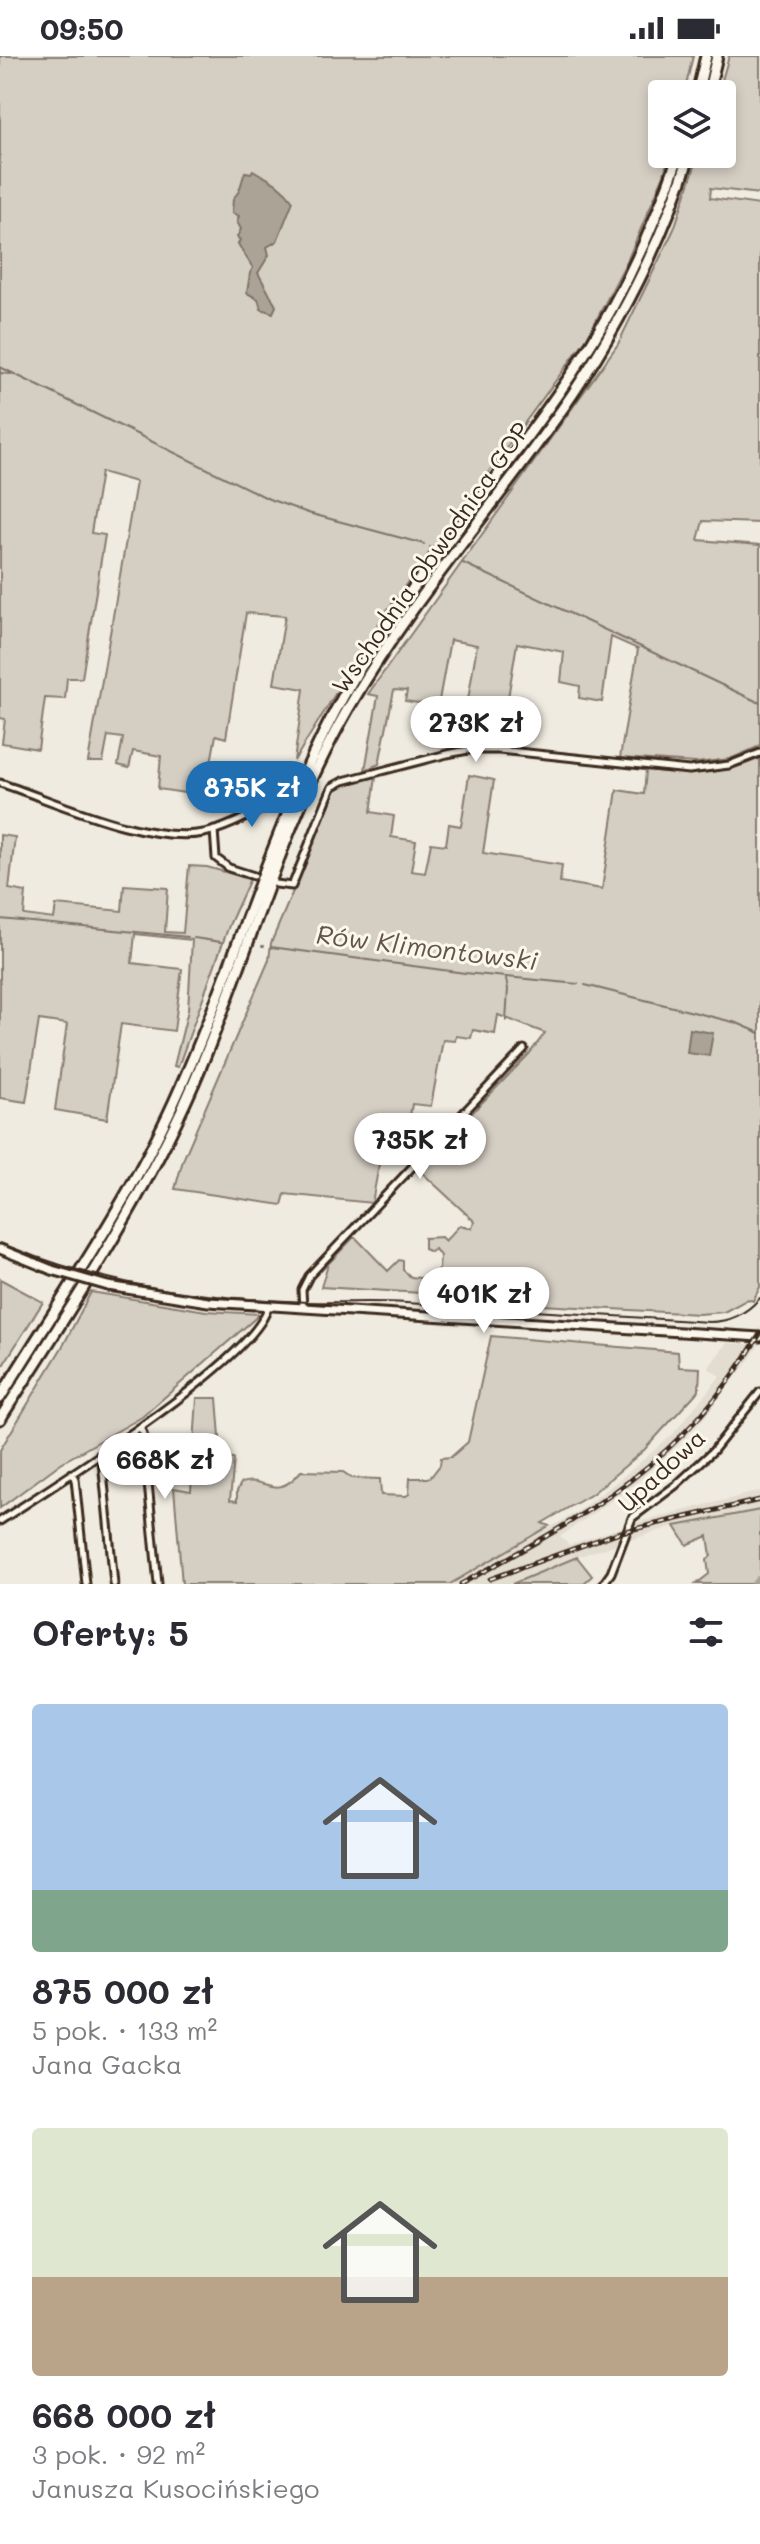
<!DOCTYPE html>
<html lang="pl">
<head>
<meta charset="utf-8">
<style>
	:root { --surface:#fff; --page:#f2f2f3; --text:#2b2b33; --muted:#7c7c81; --accent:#1f6fb2 }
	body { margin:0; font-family:Mali,sans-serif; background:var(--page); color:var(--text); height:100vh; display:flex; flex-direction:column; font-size:30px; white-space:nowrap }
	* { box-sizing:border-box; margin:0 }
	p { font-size:26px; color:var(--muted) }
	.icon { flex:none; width:44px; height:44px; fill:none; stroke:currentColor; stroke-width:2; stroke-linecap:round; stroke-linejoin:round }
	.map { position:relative; height:1528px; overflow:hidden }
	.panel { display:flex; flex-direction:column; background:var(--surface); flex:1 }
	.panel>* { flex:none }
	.fabs { position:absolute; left:648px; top:24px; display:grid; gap:16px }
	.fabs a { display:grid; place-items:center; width:88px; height:88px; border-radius:8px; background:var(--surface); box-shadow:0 4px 12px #0003; font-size:40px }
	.price { position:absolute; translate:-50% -68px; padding:0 18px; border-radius:28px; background:#fff; color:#222; font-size:26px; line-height:52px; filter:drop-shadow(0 2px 4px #0008) }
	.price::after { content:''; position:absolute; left:50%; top:48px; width:24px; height:18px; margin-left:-12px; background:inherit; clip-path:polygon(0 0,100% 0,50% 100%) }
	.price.active { background:var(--accent); color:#fff }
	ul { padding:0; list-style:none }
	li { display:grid; align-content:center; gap:16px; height:424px; padding:0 32px }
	li span { display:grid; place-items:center; height:248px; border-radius:8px; color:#555 }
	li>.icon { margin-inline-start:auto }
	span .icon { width:144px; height:144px; fill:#fffc; stroke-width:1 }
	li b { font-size:34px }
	h2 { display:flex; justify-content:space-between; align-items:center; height:96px; padding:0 32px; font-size:34px }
	.status { display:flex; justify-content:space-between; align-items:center; height:56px; padding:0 40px; background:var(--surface); direction:ltr }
	.status svg { height:22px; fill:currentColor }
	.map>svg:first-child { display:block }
	.built { fill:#e2dcd1 }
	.green { fill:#d5cec3; stroke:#887c70; stroke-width:2 }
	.water { fill:#aca397; stroke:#7f7367; stroke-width:2 }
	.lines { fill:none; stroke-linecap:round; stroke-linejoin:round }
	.stream { stroke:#7f7367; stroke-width:2 }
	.river { stroke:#aca397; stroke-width:11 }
	.street-casing { stroke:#3b2a1e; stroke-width:11 }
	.secondary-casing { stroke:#3b2a1e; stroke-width:13 }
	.highway-casing { stroke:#3b2a1e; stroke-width:15 }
	.street { stroke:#fbf7ec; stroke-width:5 }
	.secondary { stroke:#fbf7ec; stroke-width:7 }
	.highway { stroke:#fbf7ec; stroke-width:9 }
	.tram { stroke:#3b2a1e; stroke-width:2 }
	.rail-casing { stroke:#3b2a1e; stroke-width:5 }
	.rail { stroke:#fbf7ec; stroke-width:2; stroke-dasharray:6; stroke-linecap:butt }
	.secondary-bridge-casing { stroke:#3b2a1e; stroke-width:13; stroke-linecap:butt }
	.secondary-bridge { stroke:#fbf7ec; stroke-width:7 }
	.labels { text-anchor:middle; stroke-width:6; stroke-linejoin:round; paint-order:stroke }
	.street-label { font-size:24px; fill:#3b2a1e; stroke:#fbf7ec }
	.water-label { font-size:26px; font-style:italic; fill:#635448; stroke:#fbf7ec }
</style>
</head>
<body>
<div class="status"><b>09:50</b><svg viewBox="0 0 49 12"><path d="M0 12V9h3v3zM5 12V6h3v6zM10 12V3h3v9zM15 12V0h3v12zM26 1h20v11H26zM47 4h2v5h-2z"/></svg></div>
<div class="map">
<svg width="760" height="1528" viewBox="0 0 760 1528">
	<rect width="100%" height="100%" fill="#f0ebe0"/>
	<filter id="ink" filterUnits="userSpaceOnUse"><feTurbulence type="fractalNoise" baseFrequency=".0125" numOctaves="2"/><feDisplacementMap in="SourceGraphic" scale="16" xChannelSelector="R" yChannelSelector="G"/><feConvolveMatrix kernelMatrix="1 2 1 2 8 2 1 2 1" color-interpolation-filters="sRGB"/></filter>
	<g filter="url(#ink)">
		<path class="built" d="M760 1270V1287L749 1304 702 1364 678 1389 636 1427 560 1481 569 1489 638 1466 760 1435V1454L674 1470 577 1501 512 1528H450L577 1456 629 1416 673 1378 720 1320 708 1312 727 1287 749 1288Z"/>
		<path class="green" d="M0 0H693L684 38H662V98H669L664 119 628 203 587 282 385 557 294 705 304 633 274 628 285 560 246 557 226 682 216 679 205 740 158 733 161 700 133 695 129 712 118 709 123 682 108 680 103 706H88L136 426 101 416 91 477 105 479 82 622H67L65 643 45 642 38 693 2 687 5 663 0 662Z
			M729 0H760V138L711 132 710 142 760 149V467L703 465 698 484 760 489V690L730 703 696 707 620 702 638 593 611 581 602 646 579 642 580 630 561 626 564 596 517 587 507 648 468 644 477 589 450 584 438 650 405 645 407 635 394 634 379 708 365 714 378 640 368 638 618 288 674 173 699 98H722V38H718Z
			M760 702V1231L753 1245 748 1243 724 1256 699 1258 490 1246 489 1241 321 1231 328 1208 353 1182H356L388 1215 399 1204 403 1205V1214L411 1221 429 1223 439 1213 440 1200 435 1193 431 1196 424 1193V1182L441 1181 445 1185 460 1169 471 1172 475 1166 418 1113 529 998 545 977 498 959 495 978 473 974 471 982 456 980 455 985 443 984 431 1050 412 1048 406 1083 384 1081 372 1147 285 1138 282 1149 175 1133 183 1104 269 904 271 887 337 731 376 721 371 756 394 760 391 781 416 785 411 815 425 817 431 787 446 789 449 768 461 770 469 719 494 724 483 797 562 809 560 826 602 833 617 734 644 738 646 714C687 719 722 720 760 702Z
			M0 779 15 781 9 833 26 836 24 859 54 863 56 849 122 855 124 829 168 832 165 876 183 877 189 810 207 811 250 823 230 867 178 1011 174 1010 188 954 192 884 135 878 132 907 182 913 174 975 121 968 107 1063 55 1054 67 968 39 964 26 1046 0 1042Z
			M0 1223 43 1246 0 1314Z
			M91 1236 206 1255 260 1258 142 1361 61 1407 0 1452V1394L64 1288Z
			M491 1280 678 1296 679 1311 700 1312 699 1334 644 1394 592 1438 542 1467 549 1470 450 1528H182L174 1432 191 1435 197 1342H217L220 1381 215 1400 234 1403 230 1444 237 1445V1435L241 1427C266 1419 275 1447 301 1415L343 1416 352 1422 380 1423 381 1439 406 1440 409 1438 410 1422H430L440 1409 441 1402 451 1401 468 1386Z
			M760 1454V1528H696L709 1518 707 1504 711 1500 708 1480 687 1489 675 1470Z
			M577 1501 592 1520 583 1528H512Z"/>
		<path class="water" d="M253 114C269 124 281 128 293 145L277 185 267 191 269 199 258 217 276 250 273 257 261 253 258 243 247 237 250 217 253 212 238 188 240 184 237 181 241 173 237 166 239 160 232 157 233 143 239 135 245 116 251 117Z
			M690 973 713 977 709 1000 687 997Z"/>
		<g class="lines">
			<path class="stream" d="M0 311 269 443 308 457 424 488
				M0 317 11 318
				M430 491 432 492
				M463 507 760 647
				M0 863 188 881
				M194 882 221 886
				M262 890H264
				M271 891 465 917 578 928
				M506 923 508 933 506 965
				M585 929 737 967 760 977"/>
			<path class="river" d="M757 1528 760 1525"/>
			<defs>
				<path id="street" d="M0 727C57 746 146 788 204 777 229 772 255 756 278 745
					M214 774 216 802 229 812 254 820
					M276 828 292 830 332 731 343 725 447 698 468 694H499L689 714 729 709 760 697
					M303 1252 302 1234 309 1220 524 993
					M140 1372 143 1377 158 1528
					M99 1399 102 1405 114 1528
					M72 1417 75 1423 86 1528
					M0 1465C51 1431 259 1302 268 1250
					M603 1528 611 1517 632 1462 676 1429 713 1395 760 1336"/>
				<path id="secondary" d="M0 1193 52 1214
					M108 1230 208 1246 760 1281"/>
				<path id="highway" d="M697 38 706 0
					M708 38 717 0
					M0 1342C59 1246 127 1149 174 1046 236 911 272 767 345 637 410 523 500 425 573 316 618 249 653 175 679 98
					M0 1363C67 1258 143 1144 193 1029 247 905 280 771 348 653 412 541 500 445 572 339 622 264 663 184 690 98"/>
			</defs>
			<use href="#street" class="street-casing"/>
			<use href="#secondary" class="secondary-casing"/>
			<use href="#highway" class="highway-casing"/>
			<use href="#street" class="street"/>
			<use href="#secondary" class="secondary"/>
			<use href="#highway" class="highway"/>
			<path class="tram" d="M0 1187C104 1230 197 1242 309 1246 341 1247 374 1245 406 1247 507 1253 608 1259 709 1266 730 1266 746 1258 760 1242"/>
			<defs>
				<path id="rail" d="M490 1523 617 1477 760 1444
					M461 1528C587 1459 683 1407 760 1278"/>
			</defs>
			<use href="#rail" class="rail-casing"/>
			<use href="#rail" class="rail"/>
			<defs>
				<path id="secondary-bridge" d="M52 1214 108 1230"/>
			</defs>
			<use href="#secondary-bridge" class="secondary-bridge-casing"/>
			<use href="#secondary-bridge" class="secondary-bridge"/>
		</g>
	</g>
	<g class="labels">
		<g class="street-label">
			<text transform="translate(431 502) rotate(-55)" y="8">Wschodnia Obwodnica GOP</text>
			<text transform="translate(662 1415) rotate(-43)" y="8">Upadowa</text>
		</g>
		<g class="water-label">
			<text transform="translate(427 892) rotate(7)" y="9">Rów Klimontowski</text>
		</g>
	</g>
</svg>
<div class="fabs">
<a><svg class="icon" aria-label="layers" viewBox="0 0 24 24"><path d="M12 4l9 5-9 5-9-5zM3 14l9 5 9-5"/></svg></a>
</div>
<b class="price" style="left:476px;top:708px">273K zł</b>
<b class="price active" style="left:252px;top:773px">875K zł</b>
<b class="price" style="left:420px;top:1125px">735K zł</b>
<b class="price" style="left:484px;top:1279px">401K zł</b>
<b class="price" style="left:165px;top:1445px">668K zł</b>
</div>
<section class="panel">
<h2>Oferty: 5<svg class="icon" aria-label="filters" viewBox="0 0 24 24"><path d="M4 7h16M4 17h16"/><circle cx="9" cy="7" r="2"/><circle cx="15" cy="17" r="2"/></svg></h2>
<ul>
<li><span style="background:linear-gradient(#a9c7e8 75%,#7fa58c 0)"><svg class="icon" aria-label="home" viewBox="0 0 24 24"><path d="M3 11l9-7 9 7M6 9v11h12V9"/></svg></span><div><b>875 000 zł</b><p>5 pok. · 133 m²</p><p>Jana Gacka</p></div></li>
<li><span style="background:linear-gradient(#dfe7d0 60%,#b9a48a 0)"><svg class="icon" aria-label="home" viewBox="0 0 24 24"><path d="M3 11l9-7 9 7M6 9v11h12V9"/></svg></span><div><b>668 000 zł</b><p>3 pok. · 92 m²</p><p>Janusza Kusocińskiego</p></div></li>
</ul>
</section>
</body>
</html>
